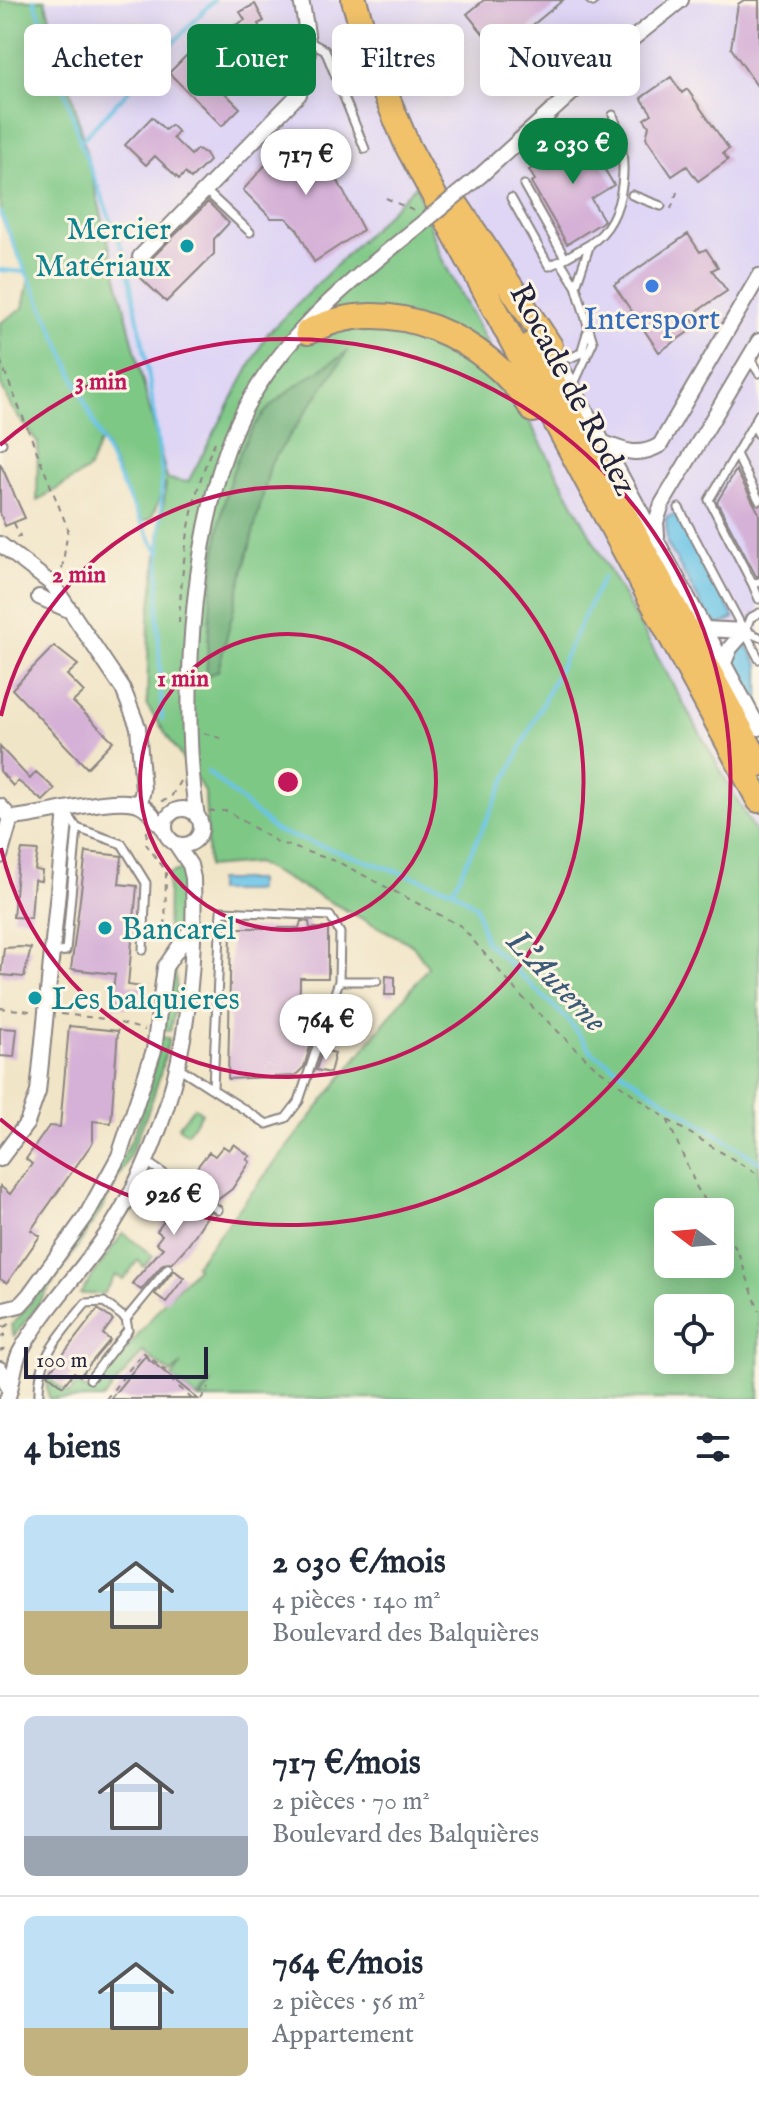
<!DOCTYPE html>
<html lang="fr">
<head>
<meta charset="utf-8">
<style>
	:root { --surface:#fff; --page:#f2f2f3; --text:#1f2937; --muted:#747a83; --line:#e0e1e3; --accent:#0b8043 }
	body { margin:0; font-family:"IM FELL English",serif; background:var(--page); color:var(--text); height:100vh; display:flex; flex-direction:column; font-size:30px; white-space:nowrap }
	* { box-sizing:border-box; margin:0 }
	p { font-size:26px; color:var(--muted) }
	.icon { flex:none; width:44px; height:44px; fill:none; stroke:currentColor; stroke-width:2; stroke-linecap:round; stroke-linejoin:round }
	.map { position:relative; height:1399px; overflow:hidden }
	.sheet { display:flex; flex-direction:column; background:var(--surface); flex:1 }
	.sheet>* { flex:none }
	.banner { position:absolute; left:24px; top:24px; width:712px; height:72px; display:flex; gap:16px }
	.needle { width:52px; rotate:286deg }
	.controls { position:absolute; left:654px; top:1198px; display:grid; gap:16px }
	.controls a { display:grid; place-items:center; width:80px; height:80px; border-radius:12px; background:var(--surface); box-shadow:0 4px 20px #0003; font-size:40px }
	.scale { position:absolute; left:24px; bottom:20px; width:184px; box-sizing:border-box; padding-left:8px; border:4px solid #22223b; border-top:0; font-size:22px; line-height:28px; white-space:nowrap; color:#22223b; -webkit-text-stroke:6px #fcf5e5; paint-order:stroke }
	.price { position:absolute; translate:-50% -68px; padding:0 18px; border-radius:28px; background:#fff; color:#222; font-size:26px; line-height:52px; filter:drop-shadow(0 2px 4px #0008) }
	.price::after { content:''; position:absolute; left:50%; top:48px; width:24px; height:18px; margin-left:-12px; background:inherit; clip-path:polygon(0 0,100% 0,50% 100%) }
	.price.current { background:var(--accent); color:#fff }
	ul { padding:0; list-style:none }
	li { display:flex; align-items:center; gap:24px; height:200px; padding:0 24px }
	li+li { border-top:2px solid var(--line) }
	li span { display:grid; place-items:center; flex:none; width:224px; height:160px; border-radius:12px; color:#555 }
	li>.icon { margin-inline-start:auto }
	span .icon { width:96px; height:96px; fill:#fffc; stroke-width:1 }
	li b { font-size:34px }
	h2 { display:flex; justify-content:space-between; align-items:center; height:96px; padding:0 24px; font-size:34px }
	.tag { padding:0 28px; border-radius:12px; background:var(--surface); box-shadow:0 4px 20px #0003; font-size:28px; line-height:72px }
	.tag.current { background:var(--accent); color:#fff }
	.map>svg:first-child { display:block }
	.built { fill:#dfd5f5 }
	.green { fill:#7ec886; stroke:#507560; stroke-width:2; fill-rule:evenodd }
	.forest { fill:#66ac73; stroke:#446757; stroke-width:2 }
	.water { fill:#6bc4e8; stroke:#467392; stroke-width:2 }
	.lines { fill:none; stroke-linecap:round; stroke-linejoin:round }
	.stream { stroke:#6bc4e8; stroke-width:4 }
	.building { fill:#d5b1d7 }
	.lane-casing { stroke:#8a8481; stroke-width:11 }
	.street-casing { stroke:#8a8481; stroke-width:18 }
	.highway-casing { stroke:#8a8481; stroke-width:28 }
	.path { stroke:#8a8481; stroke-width:2; stroke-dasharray:6 6; stroke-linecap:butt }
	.lane { stroke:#fff; stroke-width:7 }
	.street { stroke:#fff; stroke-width:14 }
	.highway { stroke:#f2c26a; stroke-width:24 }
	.street-bridge-casing { stroke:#8a8481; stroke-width:18; stroke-linecap:butt }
	.street-bridge { stroke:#fff; stroke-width:14 }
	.ring { fill:none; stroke:#c2185b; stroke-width:4 }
	.culture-dot { fill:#0f9aa8; stroke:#fcf5e5; stroke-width:3 }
	.shop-dot { fill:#3f7fe0; stroke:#fcf5e5; stroke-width:3 }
	.labels { text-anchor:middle; stroke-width:6; stroke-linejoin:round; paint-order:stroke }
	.culture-label { font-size:32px; fill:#0d838f; stroke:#fcf5e5; text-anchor:start }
	.shop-label { font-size:32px; fill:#366cbe; stroke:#fcf5e5 }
	.street-label { font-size:32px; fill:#22223b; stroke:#fcf5e5 }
	.water-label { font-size:34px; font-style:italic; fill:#3c5b78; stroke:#fcf5e5 }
	.centre { fill:#c2185b; stroke:#fcf5e5; stroke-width:4 }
	.ring-label { font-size:24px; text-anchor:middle; font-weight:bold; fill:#c2185b; stroke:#fcf5e5; stroke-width:6; stroke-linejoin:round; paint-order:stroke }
</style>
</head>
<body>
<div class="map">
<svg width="759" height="1399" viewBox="0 0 759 1399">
	<rect width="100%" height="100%" fill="#fcf5e5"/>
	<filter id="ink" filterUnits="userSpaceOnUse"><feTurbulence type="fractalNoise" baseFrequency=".0125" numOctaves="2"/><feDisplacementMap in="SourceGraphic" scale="16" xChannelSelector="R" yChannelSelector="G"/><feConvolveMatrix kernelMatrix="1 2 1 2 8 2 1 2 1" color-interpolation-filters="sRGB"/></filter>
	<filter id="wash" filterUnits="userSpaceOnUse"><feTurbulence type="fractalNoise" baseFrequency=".006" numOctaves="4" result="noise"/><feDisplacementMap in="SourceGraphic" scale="32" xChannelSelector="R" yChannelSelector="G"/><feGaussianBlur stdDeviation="1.8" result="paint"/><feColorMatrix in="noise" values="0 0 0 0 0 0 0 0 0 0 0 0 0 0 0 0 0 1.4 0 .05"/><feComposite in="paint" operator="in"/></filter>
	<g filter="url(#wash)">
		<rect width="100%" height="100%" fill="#f1e5c7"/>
		<path class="built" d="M45 0H759V839L613 577 441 257 416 185 267 334 188 482 167 479 72 95Z"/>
		<path class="green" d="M0 0H45L72 95 167 479 188 482 267 334 416 185 441 257 613 577 759 839V1399H201L212 1382 198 1399 172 1378 182 1364 171 1374 143 1352 103 1399H49L45 1376 69 1394 76 1384 89 1391 96 1389 164 1302 197 1268 195 1265 428 967 413 945 256 863 208 867 205 792 147 706 149 621 166 483 151 519 140 522 102 438 88 470 37 501 38 443 11 407 0 383V323L23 308 29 279 0 215ZM668 1212H720V1264H668ZM668 1308H720V1360H668Z
			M183 869C190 899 187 925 171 951L167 945 168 874Z
			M175 962 177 997 170 1031 163 1029Z
			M161 1037 169 1038C145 1154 84 1244 14 1336L11 1325C30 1313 121 1165 132 1138 146 1106 154 1072 161 1037Z
			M194 1107 202 1113 187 1133 178 1127Z
			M123 1233 153 1256 144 1267 138 1260 123 1280 116 1275 103 1294H80Z"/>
		<path class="forest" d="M348 351 271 463 218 671 206 676C212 597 211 460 273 404 295 384 324 368 348 351Z"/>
		<path class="water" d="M678 514 734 618 720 625 709 619 667 543 666 517Z
			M747 644 759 666V713L733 665 736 654Z
			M217 880H257V891H217Z"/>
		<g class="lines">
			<path class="stream" d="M34 0 53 48 80 142
				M0 212 26 272
				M0 270 26 272C73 364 105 464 159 553
				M162 719 158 621 162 474 147 363 125 256 80 142 214 0
				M208 772 276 831 453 890 476 906 485 941 567 1019 592 1052 759 1162
				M453 890 603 577"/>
		</g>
		<g id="blocks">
			<path class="building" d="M484 0H563L528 29 530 32 505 53 503 49 499 53 467 14Z
				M744 0H759V89L731 48 738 4Z
				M255 4 264 21 258 24 274 57 249 70 228 29 245 20 240 12Z
				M187 55 240 108 222 126 169 73Z
				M671 77 682 93 687 89 729 149 723 153 728 160 698 181 687 166 672 176 646 138 649 126 644 119 652 114 641 98Z
				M152 117 165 130 171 125 178 132 173 138 191 155 197 149 205 153 209 161 191 179 185 173 179 179 155 156 146 165 125 145Z
				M601 127 609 140 593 150 614 185 591 199 604 220 601 223 567 244 531 182 535 180 529 170Z
				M315 134V142L325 152 324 166 336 177 363 230 314 262 297 229 286 218H271L243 190 277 152 284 150 290 142H296L297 135Z
				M208 202 229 223 214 239V254L166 302 140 277 149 269 145 265Z
				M688 234 700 252 706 249 718 267 712 270 727 291 690 316 697 326 659 352 614 285Z
				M0 463 25 518 5 526 0 513Z
				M736 470 759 513V576H756L717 502Z
				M54 646 78 665 67 675 84 692 73 702 113 741 87 768 12 689Z
				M0 747 30 779 36 772 55 789 43 801 18 781 13 786 5 777 0 771Z
				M22 850 38 851 35 870 42 871 41 881 34 880 31 918 13 917 17 871Z
				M86 852 122 856 119 884 137 886 128 985 142 987 140 1001 129 1008 111 1006 115 974 71 969Z
				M301 921 309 922 310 928H328V978H300L299 1039H310V1047L304 1067 295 1076 228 1079 231 928H299Z
				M21 947 31 948 24 977 1 975 4 948Z
				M386 976 395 977V995H385Z
				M69 1026 118 1031 111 1123 93 1121V1142L31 1230 40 1236 7 1283 0 1279V1186L10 1194 32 1164 26 1159 49 1126 60 1127Z
				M0 1028 17 1029 14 1057 0 1056Z
				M323 1050 335 1053 330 1073 316 1070Z
				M234 1144 250 1156 247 1159 250 1162 232 1189 216 1201 198 1189 208 1176 197 1167 209 1152 215 1156 223 1146 229 1150Z
				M190 1199 209 1212 208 1215 189 1244 172 1263 163 1264 141 1290 132 1283 163 1248 156 1243 162 1235 157 1231 164 1221 159 1217 170 1202 181 1210Z
				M174 1270 184 1278 166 1302 155 1294Z
				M98 1309 113 1320 103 1334 110 1340 80 1376 74 1372 63 1386 48 1374Z
				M145 1356 151 1361 198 1399H110Z"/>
		</g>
	</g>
	<g filter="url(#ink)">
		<use href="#blocks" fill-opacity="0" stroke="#8a8481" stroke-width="2"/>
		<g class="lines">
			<defs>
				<path id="lane" d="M590 0 593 2
					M310 42 325 50 365 149
					M524 185 565 258
					M206 191 250 232
					M632 195 661 206
					M511 198 549 266 560 261
					M590 244C629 218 629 154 613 115
					M556 355 570 358 581 353 587 333
					M749 358 759 373
					M573 386 593 342 576 286 560 261 590 244 576 286
					M759 414 736 454 759 500
					M753 424 759 435
					M0 444 2 443
					M736 454 709 500 753 585 759 582
					M679 508 759 659
					M753 585 759 599
					M759 613 750 618 745 631 759 637
					M67 813 77 828 122 844 146 883 143 950
					M52 953 66 951 77 828
					M339 981H377
					M178 1067 267 1124 286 1118 299 1101 339 981 340 933 330 916 221 911 213 1087
					M145 1161 218 1210
					M90 1379 128 1330 126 1319
					M39 1399C37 1355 60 1336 86 1303L104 1302 126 1319 168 1268"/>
				<path id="street" d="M481 175 626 44 681 0
					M140 257 299 94C312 56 309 38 301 0
					M550 346 759 728
					M604 443C626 452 639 457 660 445L759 276
					M657 536 656 522 662 504 759 341
					M0 544 53 585 123 689 138 727 143 789 140 804
					M39 597 71 611
					M705 629 745 631 730 648 724 663
					M0 806 11 818C42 816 114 795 138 804 150 808 156 821 165 830
					M165 827a18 18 0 1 1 36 0a18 18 0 1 1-36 0Z
					M197 817C179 704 191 496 252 396 296 323 360 273 425 221
					M0 856 11 818
					M0 1159 27 1123 38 1092 66 811
					M0 1310 20 1305 29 1295 86 1216 119 1156 154 1050 165 967 194 925
					M0 1369 10 1390
					M7 1399C13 1385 13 1365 20 1352 43 1310 83 1270 110 1229 179 1120 197 1004 193 878L190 865 176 844"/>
				<path id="highway" d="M354 0 372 62 408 147 759 800
					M457 206 550 346
					M308 332C388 289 489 338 533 410
					M532 344 759 764"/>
			</defs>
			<use href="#lane" class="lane-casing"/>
			<use href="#street" class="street-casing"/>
			<use href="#highway" class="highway-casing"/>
			<path class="path" d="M386 198 414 211
				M671 209 679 187
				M0 360 68 529 61 576
				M14 523 20 536 16 537
				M179 623C182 562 189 498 215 442
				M204 733 223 739
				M161 801 170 799 180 781
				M209 811H227L277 842 338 862 461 926 519 994 594 1066 667 1119 697 1188 713 1212
				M147 831 146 844 166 871 165 942
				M0 1008 31 1011
				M61 1014 106 1019 145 1030
				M668 1120 759 1175
				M720 1223 738 1252 759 1311
				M0 1325 5 1327 4 1336 0 1337
				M5 1327 14 1321
				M0 1351 8 1347
				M170 1379 192 1399
				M106 1399 143 1352 171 1374
				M201 1399 209 1387"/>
			<use href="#lane" class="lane"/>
			<use href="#street" class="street"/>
			<use href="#highway" class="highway"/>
			<defs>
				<path id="street-bridge" d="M425 221 481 175"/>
			</defs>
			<use href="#street-bridge" class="street-bridge-casing"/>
			<use href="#street-bridge" class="street-bridge"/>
		</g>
	</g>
	<g class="ring">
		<circle cx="288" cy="782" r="148"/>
		<path d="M1 716A295 295 0 1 1 1 848"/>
		<path d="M0 445A443 443 0 1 1 0 1119"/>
	</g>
	<g class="culture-dot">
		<circle cx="187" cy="246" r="8"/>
		<circle cx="105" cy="928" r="8"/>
		<circle cx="35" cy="998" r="8"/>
	</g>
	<circle class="shop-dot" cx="652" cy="286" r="8"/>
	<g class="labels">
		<g class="culture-label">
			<text x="171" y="239" text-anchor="end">Mercier<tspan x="171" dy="37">Matériaux</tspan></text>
			<text x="121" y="939">Bancarel</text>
			<text x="51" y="1009">Les balquieres</text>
		</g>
		<g class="shop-label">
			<text x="652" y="329">Intersport</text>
		</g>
		<g class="street-label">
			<text transform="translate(574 389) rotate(62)" y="11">Rocade de Rodez</text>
		</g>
		<g class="water-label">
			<text transform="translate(558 980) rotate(46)" y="12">L'Auterne</text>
		</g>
	</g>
	<circle cx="288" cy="782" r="12" class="centre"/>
	<g class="ring-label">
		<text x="101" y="389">3 min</text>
		<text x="79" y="582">2 min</text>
		<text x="183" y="686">1 min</text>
	</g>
</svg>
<div class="controls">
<a><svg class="needle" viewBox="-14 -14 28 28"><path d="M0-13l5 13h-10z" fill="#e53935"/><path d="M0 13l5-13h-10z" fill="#747a83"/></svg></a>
<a><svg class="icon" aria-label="locate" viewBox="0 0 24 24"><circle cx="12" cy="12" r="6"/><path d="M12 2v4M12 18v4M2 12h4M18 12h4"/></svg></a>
</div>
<div class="scale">100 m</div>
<b class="price current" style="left:573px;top:186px">2 030 €</b>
<b class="price" style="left:306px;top:197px">717 €</b>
<b class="price" style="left:326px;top:1062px">764 €</b>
<b class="price" style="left:174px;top:1237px">926 €</b>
<div class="banner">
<a class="tag">Acheter</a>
<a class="tag current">Louer</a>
<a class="tag">Filtres</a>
<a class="tag">Nouveau</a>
</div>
</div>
<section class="sheet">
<h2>4 biens<svg class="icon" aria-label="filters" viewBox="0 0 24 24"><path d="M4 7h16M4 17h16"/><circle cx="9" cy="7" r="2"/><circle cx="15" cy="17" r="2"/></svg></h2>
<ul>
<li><span style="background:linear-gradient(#bfe0f5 60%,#c2b280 0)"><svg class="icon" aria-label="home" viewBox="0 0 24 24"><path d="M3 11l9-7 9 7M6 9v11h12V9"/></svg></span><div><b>2 030 €/mois</b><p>4 pièces · 140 m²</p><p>Boulevard des Balquières</p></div></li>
<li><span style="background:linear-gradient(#c9d6e8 75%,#9aa5b1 0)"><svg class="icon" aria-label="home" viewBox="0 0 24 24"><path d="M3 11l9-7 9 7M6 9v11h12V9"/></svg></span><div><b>717 €/mois</b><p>2 pièces · 70 m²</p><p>Boulevard des Balquières</p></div></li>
<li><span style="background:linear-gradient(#bfe0f5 70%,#c2b280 0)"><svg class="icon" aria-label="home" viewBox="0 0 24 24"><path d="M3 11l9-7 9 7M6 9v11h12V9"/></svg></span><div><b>764 €/mois</b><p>2 pièces · 56 m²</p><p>Appartement</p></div></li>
</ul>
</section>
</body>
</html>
